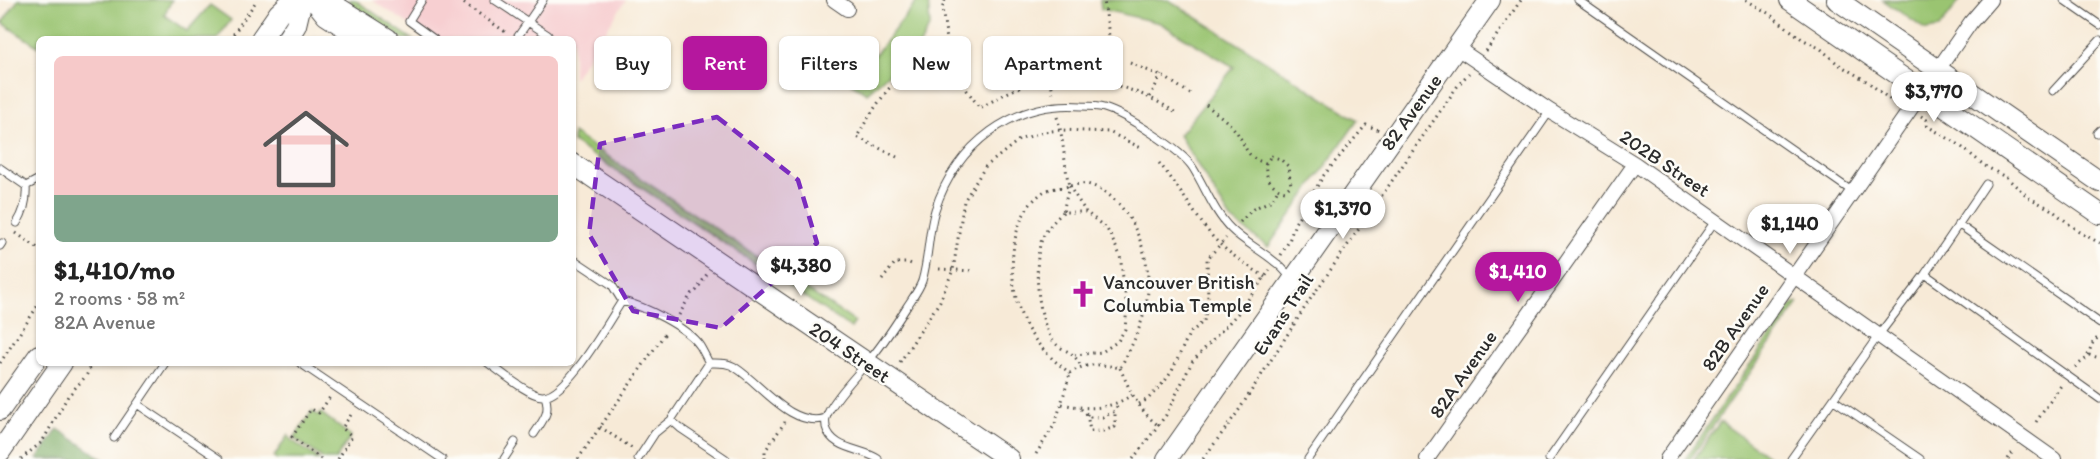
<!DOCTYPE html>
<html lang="en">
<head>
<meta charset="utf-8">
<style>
	:root { --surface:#fff; --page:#f2f2f2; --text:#222; --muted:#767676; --line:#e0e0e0; --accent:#b5179e }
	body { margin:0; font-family:Itim,sans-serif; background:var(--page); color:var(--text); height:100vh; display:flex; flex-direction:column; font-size:22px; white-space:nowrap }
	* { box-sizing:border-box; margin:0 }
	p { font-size:20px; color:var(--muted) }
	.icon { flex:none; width:33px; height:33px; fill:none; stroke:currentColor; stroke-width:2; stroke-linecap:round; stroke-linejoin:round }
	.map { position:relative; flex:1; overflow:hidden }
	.panel { position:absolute; left:36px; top:36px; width:540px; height:330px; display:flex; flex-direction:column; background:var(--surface); border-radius:9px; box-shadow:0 2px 4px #0004 }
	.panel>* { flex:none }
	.banner { position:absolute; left:594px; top:36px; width:570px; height:54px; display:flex; gap:12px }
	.price { position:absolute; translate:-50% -51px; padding:0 14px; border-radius:21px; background:#fff; color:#222; font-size:20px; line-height:39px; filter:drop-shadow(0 2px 3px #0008) }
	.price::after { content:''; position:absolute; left:50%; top:36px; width:18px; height:14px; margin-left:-9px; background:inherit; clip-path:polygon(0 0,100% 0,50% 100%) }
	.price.on { background:var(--accent); color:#fff }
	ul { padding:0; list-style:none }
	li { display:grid; align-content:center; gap:12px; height:318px; padding:0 18px }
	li+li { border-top:2px solid var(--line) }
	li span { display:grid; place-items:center; height:186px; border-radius:9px; color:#555 }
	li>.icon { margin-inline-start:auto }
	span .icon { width:108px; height:108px; fill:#fffc; stroke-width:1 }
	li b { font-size:26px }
	.tag { padding:0 21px; border-radius:9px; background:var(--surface); box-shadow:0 2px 4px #0004; font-size:21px; line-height:54px }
	.tag.on { background:var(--accent); color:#fff }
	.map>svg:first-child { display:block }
	.built { fill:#f7cfd1 }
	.green { fill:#9ac471; stroke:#62784e; stroke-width:1.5 }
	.forest { fill:#7baa63; stroke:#536a47; stroke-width:1.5 }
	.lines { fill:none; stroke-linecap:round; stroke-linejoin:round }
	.lane-casing { stroke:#4a4845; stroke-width:9 }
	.street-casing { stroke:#4a4845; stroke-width:16 }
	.secondary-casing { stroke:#4a4845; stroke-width:22 }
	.path { stroke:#4a4845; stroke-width:3; stroke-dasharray:1.5 4.5; stroke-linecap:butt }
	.lane { stroke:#fff; stroke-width:7 }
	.street { stroke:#fff; stroke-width:14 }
	.secondary { stroke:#fff; stroke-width:20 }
	.marked { fill:#7b2cbf; fill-opacity:0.2; stroke:#7b2cbf; stroke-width:4.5; stroke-dasharray:12 8; stroke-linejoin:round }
	.labels { text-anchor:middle; stroke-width:5; stroke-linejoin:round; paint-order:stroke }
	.street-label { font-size:20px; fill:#2b2b2b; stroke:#fdfcf7 }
	.poi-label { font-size:20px; fill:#2b2b2b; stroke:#fdfcf7; text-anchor:start }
</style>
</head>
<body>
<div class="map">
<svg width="2100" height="459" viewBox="0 0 2100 459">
	<rect width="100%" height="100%" fill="#fdfcf7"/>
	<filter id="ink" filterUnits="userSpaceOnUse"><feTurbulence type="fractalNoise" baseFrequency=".0167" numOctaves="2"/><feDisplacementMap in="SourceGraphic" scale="12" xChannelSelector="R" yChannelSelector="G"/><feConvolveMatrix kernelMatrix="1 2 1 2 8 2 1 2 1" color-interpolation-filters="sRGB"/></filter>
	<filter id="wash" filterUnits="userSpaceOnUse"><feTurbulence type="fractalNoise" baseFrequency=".008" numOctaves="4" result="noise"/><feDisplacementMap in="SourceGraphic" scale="24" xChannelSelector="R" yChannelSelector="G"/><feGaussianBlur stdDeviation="1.35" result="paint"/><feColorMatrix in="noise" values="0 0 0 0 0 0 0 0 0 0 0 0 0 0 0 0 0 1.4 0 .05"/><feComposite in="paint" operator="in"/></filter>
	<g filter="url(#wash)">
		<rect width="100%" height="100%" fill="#f7ead7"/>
		<path class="built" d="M372 0H626L573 79V39H431Z"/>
		<path class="green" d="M18 0H172L164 15 187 31 210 5 231 20 217 39H39V47L2 23Z
			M349 0H355L412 39H403L353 6Z
			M918 0H928L930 25 920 45 867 93 852 84Z
			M1100 0H1169L1358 120 1268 247 1231 219 1179 135 1234 67 1160 23 1101 9Z
			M1883 0H1960L1939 28 1926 30Z
			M573 133 855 322 851 328 573 142Z
			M1797 302 1798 304 1690 459H1685L1790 307Z
			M312 411 318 415 321 413 351 436 336 459H324L294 438Z
			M1720 422 1722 423 1772 459H1694Z
			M288 435 291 440 319 459H277L274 457Z"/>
		<path class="forest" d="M58 429 103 459H37Z"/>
	</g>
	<g filter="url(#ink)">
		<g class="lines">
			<defs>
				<path id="lane" d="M422 0 409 21 434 39
					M495 0 528 22 543 0
					M1578 0 1853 192
					M2064 0 2100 25
					M516 39 528 22 548 35
					M2053 91 2100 40
					M2097 133 2100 130
					M0 168 26 186 39 179
					M17 223C24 212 27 199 26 186
					M1958 224 2100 323
					M0 246 2 243
					M573 259 612 285 622 301C644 306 687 327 700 346 703 351 706 357 709 363 718 363 728 362 736 368 761 384 792 429 826 418
					M1925 274 2100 399
					M300 363 442 459
					M488 363C500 371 530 397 543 396 568 395 608 322 622 301
					M1834 400 1920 459
					M137 404 219 459
					M671 420 680 428 726 459
					M534 434C543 420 551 413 545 396
					M114 438 165 363
					M504 459 515 442
					M638 459 655 433 671 420 709 363
					M878 459C862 448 832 450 826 427 826 426 825 419 826 418 830 403 856 376 866 364 881 347 894 327 906 308 911 300 919 290 922 281 929 258 928 233 935 210 956 145 1013 100 1082 106 1089 106 1097 106 1104 108 1125 114 1182 150 1193 168 1206 189 1214 212 1231 229 1244 242 1261 250 1275 262 1281 266 1286 272 1291 278
					M1308 459 1550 111
					M1549 459 1715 221
					M1791 459 1878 336 1925 274 1986 184"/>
				<path id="street" d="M834 0 847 9
					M1457 48 1550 111 1635 164 2054 459
					M1427 459 1635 164
					M1667 459 1971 22 1990 0"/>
				<path id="secondary" d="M314 0 326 15 363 39
					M326 0 388 39
					M1790 0 2100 214
					M1837 0 2100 182
					M261 39 279 13 293 0
					M287 39 296 25 302 0
					M573 164 1009 459
					M0 410 39 355
					M0 452 62 363
					M1167 459 1490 0"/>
			</defs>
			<use href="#lane" class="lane-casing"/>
			<use href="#street" class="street-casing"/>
			<use href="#secondary" class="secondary-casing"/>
			<path class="path" d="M459 0 507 33
				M945 0 942 9 952 70 980 108C991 102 1002 95 1013 90 1064 68 1132 82 1176 113
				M1746 0 1768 13 1802 39 1821 49 1838 64 1868 82 1893 102 1896 100 1900 102
				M230 39 257 0
				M1486 51 1521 0
				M1130 63 1166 78 1192 95
				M1046 69 1051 79 1053 96
				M1103 82 1110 43 1104 0
				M1150 97 1161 75
				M1206 105C1216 113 1227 120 1235 130 1247 145 1244 158 1266 163
				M1921 116 1927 120V126L1958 144 1985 166 2007 178 2028 197 2052 210 2079 232 2100 243
				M1057 117C1064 139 1064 163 1069 186 1061 188 1048 188 1042 193 1003 221 1006 298 1031 334 1042 350 1055 362 1070 373 1087 362 1100 364 1120 368 1132 346 1143 324 1147 299 1154 258 1130 195 1087 184 1082 183 1074 185 1069 186
				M1271 156 1280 159 1288 166 1291 185 1285 191C1272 188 1264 177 1266 163Z
				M897 157 857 137C874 106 895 77 923 54 930 48 939 45 947 40
				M1159 163C1179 186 1193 213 1212 236 1227 253 1247 265 1265 277
				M1069 186 1063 212H1086L1107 229 1120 255 1127 308 1125 329 1118 341 1102 352 1075 355
				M1069 186 1086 212
				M1063 212C1054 221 1045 230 1041 242 1033 265 1038 324 1054 342 1064 353 1071 348 1081 366
				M1240 222 1253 209 1272 200 1278 189
				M16 233 39 249
				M1281 255 1289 241 1295 223 1324 175 1366 125 1379 130
				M939 269 973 271
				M882 280 895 263H909L914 265
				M573 285H574
				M679 315 691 294 696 291 707 274
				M2089 355 2100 358
				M900 362 940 301 953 270 964 201 985 167 1019 140 1043 132 1061 130 1109 132 1143 149
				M0 363 39 304
				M2075 367 2087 358 2092 344 2100 335
				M1120 368C1130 391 1139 411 1159 426
				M1062 404C1089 410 1108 410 1132 395
				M1139 404 1148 399 1165 381 1172 371 1189 334 1204 321 1208 300 1207 259 1226 238
				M1081 409 1090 417H1103L1115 411 1118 404
				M1087 414 1090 431H1103L1115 427V411
				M2036 422 2062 384
				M600 427 632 448
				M1036 454 1055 424 1070 374
				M21 459 42 442 68 396 86 376 93 363
				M321 459 292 437 311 409 319 413 330 397
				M338 459 352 436 342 428 353 412
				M578 459 666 332
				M765 459V451L785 422
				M1133 459 1166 415 1192 362 1238 313 1270 270
				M1203 459 1237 413 1309 301 1459 84 1469 73
				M2008 459 2012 453"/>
			<use href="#lane" class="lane"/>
			<use href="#street" class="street"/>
			<use href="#secondary" class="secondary"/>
		</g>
	</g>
	<path class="marked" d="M717 117 798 180 817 243 721 328 633 311 589 234 600 144Z"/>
	<defs>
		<symbol id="church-bare" viewBox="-9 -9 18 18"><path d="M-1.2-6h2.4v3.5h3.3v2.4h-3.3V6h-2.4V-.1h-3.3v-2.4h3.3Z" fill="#b5179e" stroke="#fdfcf7" stroke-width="2.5" paint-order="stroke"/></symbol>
	</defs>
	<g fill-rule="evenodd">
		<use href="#church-bare" x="1064" y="275" width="38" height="38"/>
	</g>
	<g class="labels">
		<g class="street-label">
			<text transform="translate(1411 112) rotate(-54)" y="7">82 Avenue</text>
			<text transform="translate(1665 163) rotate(34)" y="7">202B Street</text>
			<text transform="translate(1283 314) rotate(-57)" y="7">Evans Trail</text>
			<text transform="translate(1735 327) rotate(-55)" y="7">82B Avenue</text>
			<text transform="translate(850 352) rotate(34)" y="7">204 Street</text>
			<text transform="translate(1463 374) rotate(-55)" y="7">82A Avenue</text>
		</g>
		<g class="poi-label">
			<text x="1103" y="289">Vancouver British<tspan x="1103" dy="23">Columbia Temple</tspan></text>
		</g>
	</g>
</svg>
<b class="price" style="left:1934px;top:123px">$3,770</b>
<b class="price" style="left:1343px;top:240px">$1,370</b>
<b class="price" style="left:1790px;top:255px">$1,140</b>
<b class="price" style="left:801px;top:297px">$4,380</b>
<b class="price on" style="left:1518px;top:303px">$1,410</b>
<div class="banner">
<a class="tag">Buy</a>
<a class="tag on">Rent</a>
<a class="tag">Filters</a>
<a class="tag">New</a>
<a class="tag">Apartment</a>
</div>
<section class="panel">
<ul>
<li><span style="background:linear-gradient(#f6c9c9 75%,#7fa58c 0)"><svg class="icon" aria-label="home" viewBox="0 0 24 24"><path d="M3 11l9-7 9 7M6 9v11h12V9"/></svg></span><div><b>$1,410/mo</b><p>2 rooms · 58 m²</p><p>82A Avenue</p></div></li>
</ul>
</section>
</div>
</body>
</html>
